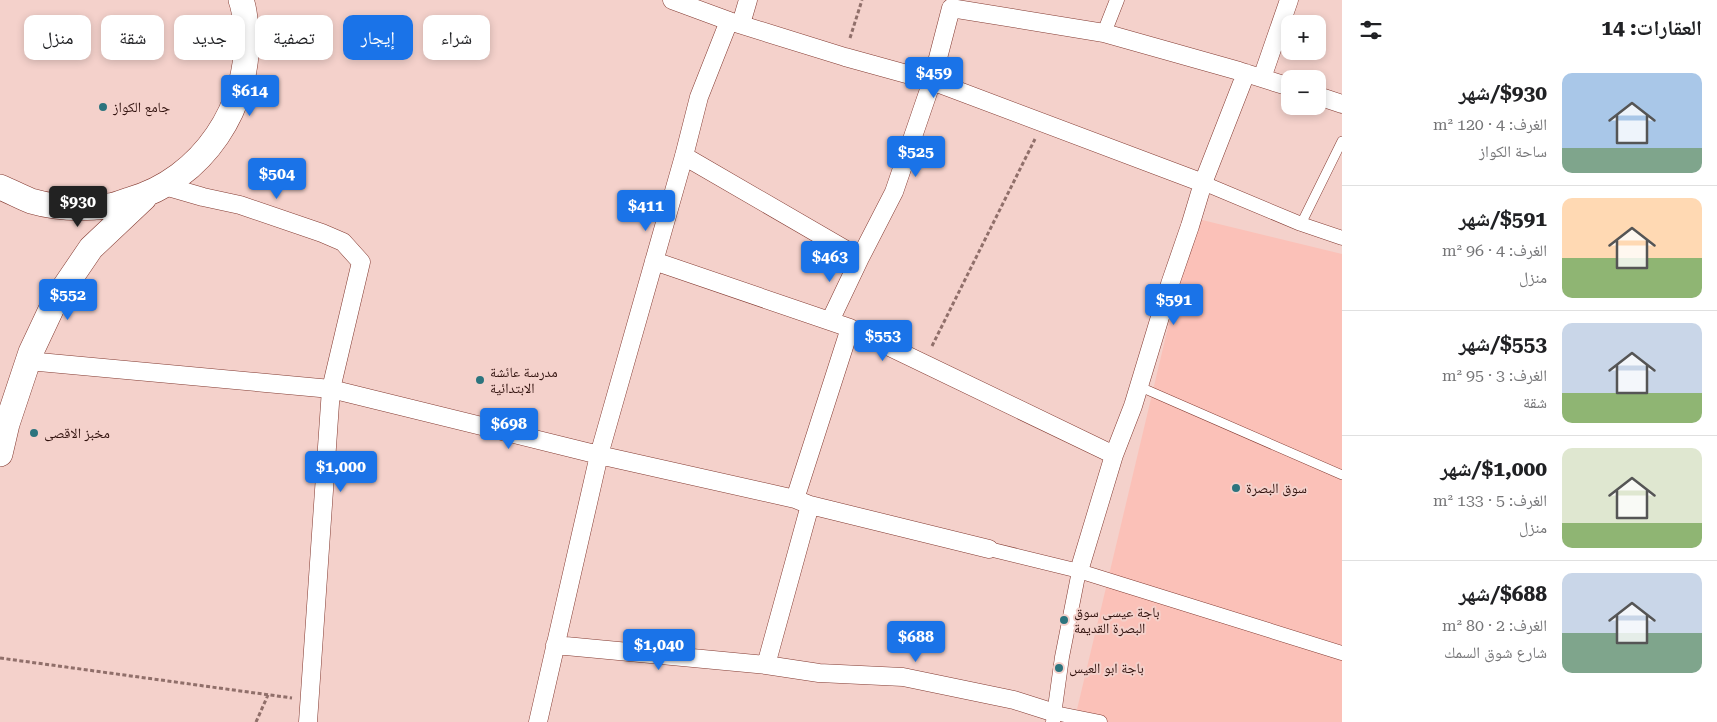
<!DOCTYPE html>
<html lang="ar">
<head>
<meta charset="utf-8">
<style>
	:root { --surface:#fff; --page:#f6f6f6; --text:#202124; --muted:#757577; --line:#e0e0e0; --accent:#1a73e8 }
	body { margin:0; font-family:"Roboto Serif","Noto Naskh Arabic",serif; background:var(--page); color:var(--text); direction:rtl; height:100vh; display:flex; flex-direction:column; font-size:19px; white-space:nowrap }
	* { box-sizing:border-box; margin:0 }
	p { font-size:16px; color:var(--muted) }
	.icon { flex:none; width:28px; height:28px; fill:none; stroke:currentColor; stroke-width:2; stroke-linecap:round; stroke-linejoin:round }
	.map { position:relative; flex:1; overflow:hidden; direction:ltr }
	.side { display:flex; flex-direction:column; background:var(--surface); width:375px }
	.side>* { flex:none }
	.guide { position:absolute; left:15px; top:15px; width:475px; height:45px; direction:rtl; display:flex; gap:10px }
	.controls { position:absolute; left:1281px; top:15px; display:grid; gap:10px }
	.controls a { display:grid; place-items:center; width:45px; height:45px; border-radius:10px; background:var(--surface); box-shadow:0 2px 8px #0003; font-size:25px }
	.price { position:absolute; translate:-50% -42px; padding:0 11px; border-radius:5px; background:var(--accent); color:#fff; font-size:16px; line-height:32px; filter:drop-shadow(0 1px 2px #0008) }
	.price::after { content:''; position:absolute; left:50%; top:30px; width:15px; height:11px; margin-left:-8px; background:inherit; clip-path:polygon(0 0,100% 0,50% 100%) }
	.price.active { background:#222; color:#fff }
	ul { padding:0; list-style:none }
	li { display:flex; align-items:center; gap:15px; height:125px; padding:0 15px }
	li+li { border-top:1px solid var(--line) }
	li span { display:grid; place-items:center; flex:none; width:140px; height:100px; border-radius:10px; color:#555 }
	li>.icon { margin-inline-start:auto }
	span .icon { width:60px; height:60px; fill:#fffc; stroke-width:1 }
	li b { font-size:21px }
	h2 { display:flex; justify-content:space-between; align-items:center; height:60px; padding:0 15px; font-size:21px }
	.chip { padding:0 18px; border-radius:10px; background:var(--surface); box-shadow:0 2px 8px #0003; font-size:18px; line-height:45px }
	.chip.active { background:var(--accent); color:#fff }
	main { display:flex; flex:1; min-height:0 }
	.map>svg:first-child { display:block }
	.built { fill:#fbc1b8 }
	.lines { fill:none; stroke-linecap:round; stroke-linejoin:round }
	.service-casing { stroke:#833a31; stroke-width:10 }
	.pedestrian-casing { stroke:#833a31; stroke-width:15 }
	.minor-casing { stroke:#833a31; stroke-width:19 }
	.secondary-casing { stroke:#833a31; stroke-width:26 }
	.path { stroke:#906f6a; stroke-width:3; stroke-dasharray:4 2.5; stroke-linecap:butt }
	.service { stroke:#fff; stroke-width:9 }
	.pedestrian { stroke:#fff; stroke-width:14 }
	.minor { stroke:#fff; stroke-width:18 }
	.secondary { stroke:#fff; stroke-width:25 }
	.poi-dot { fill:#2c747e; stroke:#f4d1cb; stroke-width:2 }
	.labels { text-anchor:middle; stroke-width:4; stroke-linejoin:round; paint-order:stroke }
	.poi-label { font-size:14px; fill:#30110d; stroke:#f4d1cb; text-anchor:start }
</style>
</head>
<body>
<main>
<section class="side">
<h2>العقارات: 14<svg class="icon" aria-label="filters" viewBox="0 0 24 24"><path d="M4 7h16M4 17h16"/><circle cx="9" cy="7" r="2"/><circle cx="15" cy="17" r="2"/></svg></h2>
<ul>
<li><span style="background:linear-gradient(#a9c7e8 75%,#7fa58c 0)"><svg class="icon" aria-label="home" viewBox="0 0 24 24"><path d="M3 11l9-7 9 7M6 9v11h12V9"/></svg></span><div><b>$930/شهر</b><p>الغرف: 4 · 120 m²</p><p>ساحة الكواز</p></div></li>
<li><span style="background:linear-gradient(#ffd9b3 60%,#8fb573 0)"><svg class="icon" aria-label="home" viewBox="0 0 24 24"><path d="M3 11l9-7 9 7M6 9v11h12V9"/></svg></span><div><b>$591/شهر</b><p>الغرف: 4 · 96 m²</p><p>منزل</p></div></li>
<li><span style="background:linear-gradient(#c9d6e8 70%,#8fb573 0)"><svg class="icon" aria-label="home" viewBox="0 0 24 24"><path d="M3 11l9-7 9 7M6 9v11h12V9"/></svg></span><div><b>$553/شهر</b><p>الغرف: 3 · 95 m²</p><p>شقة</p></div></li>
<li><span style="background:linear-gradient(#dfe7d0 75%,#8fb573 0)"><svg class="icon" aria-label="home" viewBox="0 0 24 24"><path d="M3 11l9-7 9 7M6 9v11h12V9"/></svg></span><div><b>$1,000/شهر</b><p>الغرف: 5 · 133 m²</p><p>منزل</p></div></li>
<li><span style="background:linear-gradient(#c9d6e8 60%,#7fa58c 0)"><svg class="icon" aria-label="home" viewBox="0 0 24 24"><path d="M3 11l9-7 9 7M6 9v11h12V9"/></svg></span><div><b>$688/شهر</b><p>الغرف: 2 · 80 m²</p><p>شارع شوق السمك</p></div></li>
</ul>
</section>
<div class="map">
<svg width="1342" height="722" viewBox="0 0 1342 722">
	<rect width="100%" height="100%" fill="#f4d1cb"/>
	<path class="built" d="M1194 218 1342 254V722H1074Z"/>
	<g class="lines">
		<defs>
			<path id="service" d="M1301 224 1342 141
				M1138 386 1342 475"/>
			<path id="pedestrian" d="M1104 33 1117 0
				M1203 183 1301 224 1342 238
				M989 549 1079 571 1342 653
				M1055 713 1100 722
				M1053 722 1062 657 1079 571"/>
			<path id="minor" d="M672 0 729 21 845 57 932 81 1203 183
				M741 24 748 0
				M1262 78 1289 0
				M1318 96 1342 104
				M684 156 860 258
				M165 186 203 197 240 205 322 233 343 242 361 262 331 389 308 722
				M654 261 850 328 1114 455
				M830 321 860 258 894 192 932 81 951 8 1104 33 1239 71 1290 87
				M28 361 331 389 599 455 795 499 810 505 989 549
				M795 499 850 328
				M1079 571 1114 455 1133 406 1170 284 1190 226 1203 183 1246 73
				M555 645 766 665 819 673 903 677 1014 700 1055 713
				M766 665 810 505
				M538 722 599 455 684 156 699 97 729 21"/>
			<path id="secondary" d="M0 187C10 191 21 197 31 201 55 208 82 209 107 206 114 206 121 203 129 200 202 180 252 105 246 30 245 20 245 10 241 0
				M0 454 7 424 31 352 55 301 91 248 144 198"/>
		</defs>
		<use href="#service" class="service-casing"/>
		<use href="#pedestrian" class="pedestrian-casing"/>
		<use href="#minor" class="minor-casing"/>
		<use href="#secondary" class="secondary-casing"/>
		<path class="path" d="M850 38 862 0
			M932 346 1035 139
			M0 658 292 698
			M256 722 268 695"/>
		<use href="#service" class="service"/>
		<use href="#pedestrian" class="pedestrian"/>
		<use href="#minor" class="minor"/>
		<use href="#secondary" class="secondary"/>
	</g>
	<g class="poi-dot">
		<circle cx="103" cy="107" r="5"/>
		<circle cx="480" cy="380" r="5"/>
		<circle cx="34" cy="433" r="5"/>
		<circle cx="1236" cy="488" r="5"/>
		<circle cx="1064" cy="620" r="5"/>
		<circle cx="1059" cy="668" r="5"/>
	</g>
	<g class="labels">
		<g class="poi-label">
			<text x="113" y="112">جامع الكواز</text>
			<text x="490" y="377">مدرسة عائشة<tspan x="490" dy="16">الابتدائية</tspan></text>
			<text x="44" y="438">مخبز الاقصى</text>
			<text x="1246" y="493">سوق البصرة</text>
			<text x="1074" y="617">باجة عيسى سوق<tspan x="1074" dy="16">البصرة القديمة</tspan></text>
			<text x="1069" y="673">باجة ابو العيس</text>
		</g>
	</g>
</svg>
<div class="controls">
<a>+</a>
<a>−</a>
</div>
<b class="price" style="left:934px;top:99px">$459</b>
<b class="price" style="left:250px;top:117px">$614</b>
<b class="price" style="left:916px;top:178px">$525</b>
<b class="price" style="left:277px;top:200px">$504</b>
<b class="price active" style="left:78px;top:228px">$930</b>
<b class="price" style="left:646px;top:232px">$411</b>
<b class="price" style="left:830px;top:283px">$463</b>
<b class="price" style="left:68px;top:321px">$552</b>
<b class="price" style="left:1174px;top:326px">$591</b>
<b class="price" style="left:883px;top:362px">$553</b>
<b class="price" style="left:509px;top:450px">$698</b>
<b class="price" style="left:341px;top:493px">$1,000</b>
<b class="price" style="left:916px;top:663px">$688</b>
<b class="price" style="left:659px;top:671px">$1,040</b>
<div class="guide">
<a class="chip">شراء</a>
<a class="chip active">إيجار</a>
<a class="chip">تصفية</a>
<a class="chip">جديد</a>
<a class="chip">شقة</a>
<a class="chip">منزل</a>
</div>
</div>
</main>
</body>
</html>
